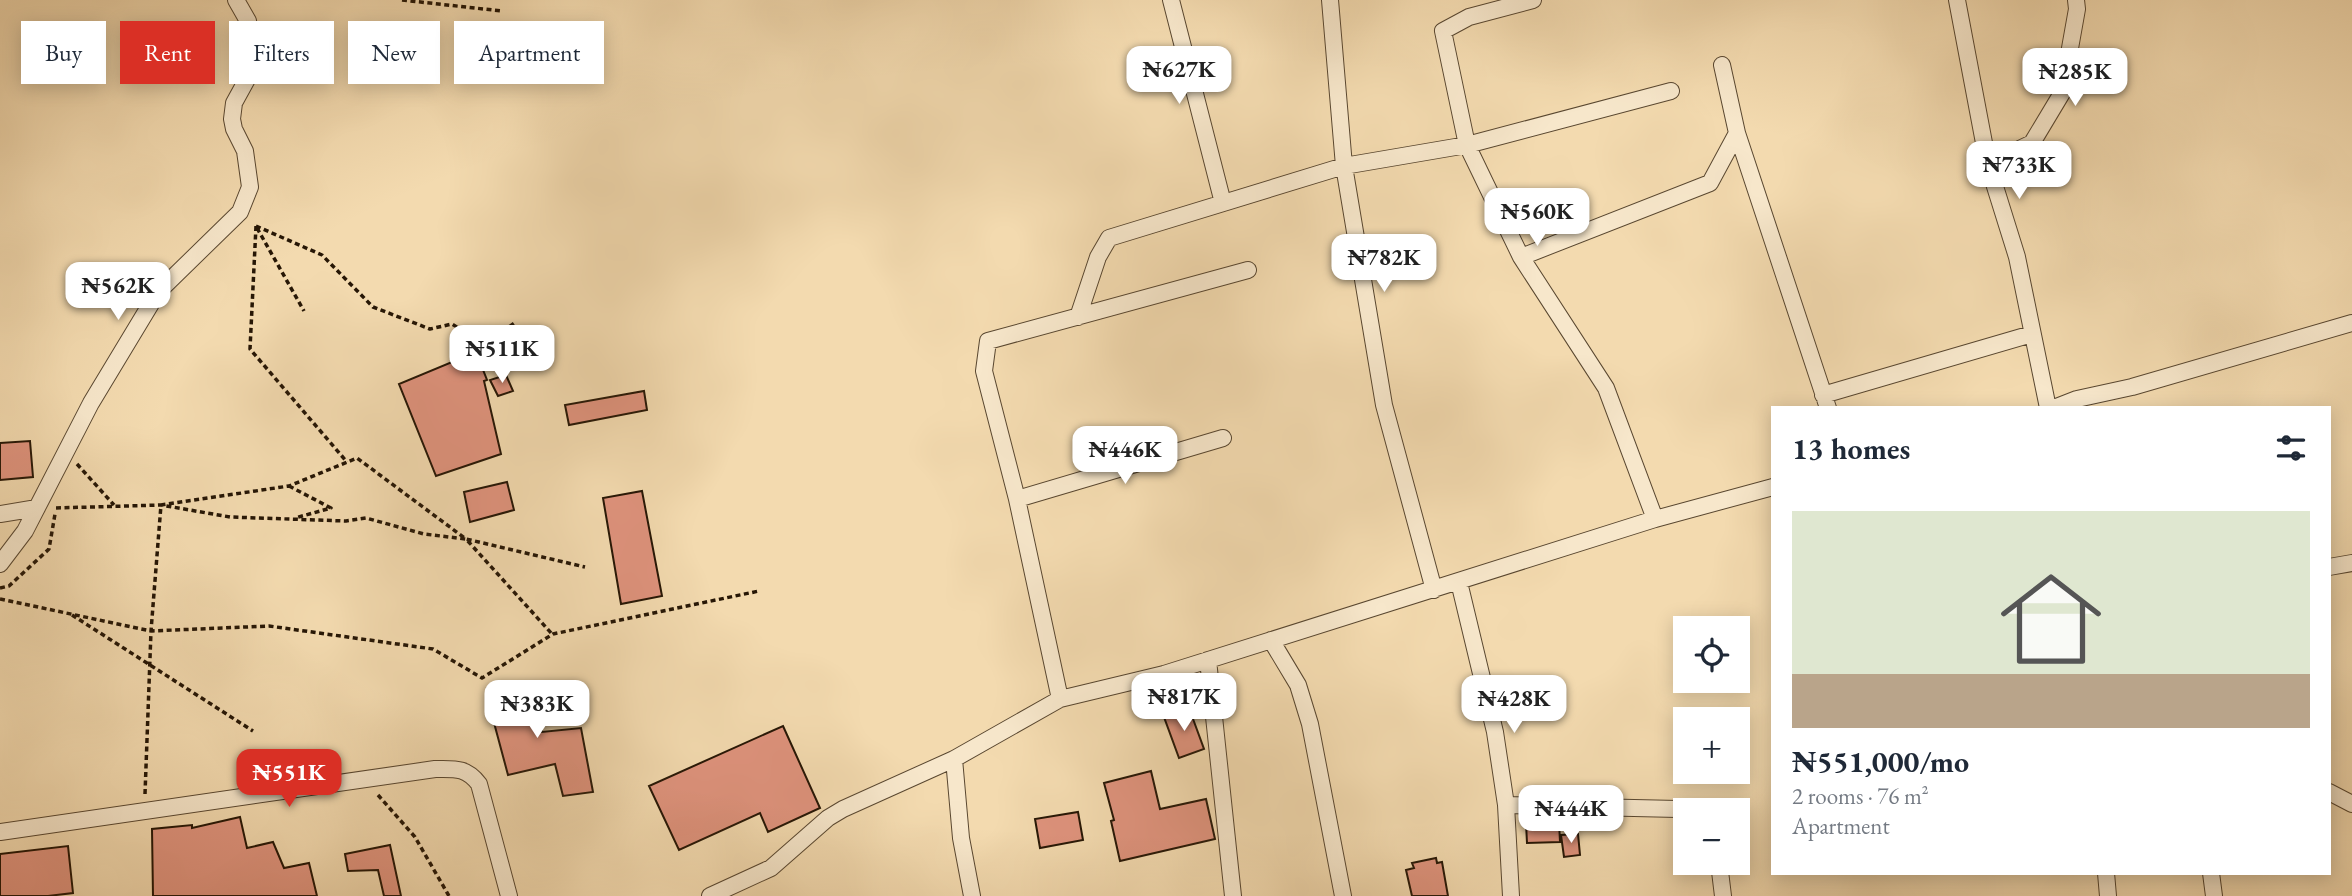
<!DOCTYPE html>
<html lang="en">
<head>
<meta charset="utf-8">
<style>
	:root { --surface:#fff; --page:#f2f2f3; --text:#1f2937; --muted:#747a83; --line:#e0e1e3; --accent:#d93025 }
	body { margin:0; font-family:"EB Garamond",serif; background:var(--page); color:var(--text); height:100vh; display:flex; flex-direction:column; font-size:26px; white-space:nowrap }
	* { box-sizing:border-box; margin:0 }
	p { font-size:23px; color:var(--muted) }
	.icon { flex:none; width:38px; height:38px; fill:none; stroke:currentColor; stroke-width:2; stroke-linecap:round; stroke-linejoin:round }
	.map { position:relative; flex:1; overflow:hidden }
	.sheet { position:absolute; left:1771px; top:406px; width:560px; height:469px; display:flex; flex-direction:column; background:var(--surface); border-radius:0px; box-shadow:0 4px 18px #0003 }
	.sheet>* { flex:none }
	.guide { position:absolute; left:21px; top:21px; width:665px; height:63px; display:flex; gap:14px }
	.tools { position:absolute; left:1673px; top:616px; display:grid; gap:14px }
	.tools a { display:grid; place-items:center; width:77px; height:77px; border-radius:0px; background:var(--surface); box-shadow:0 4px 18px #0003; font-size:35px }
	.price { position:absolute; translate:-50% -60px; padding:0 16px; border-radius:14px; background:#fff; color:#222; font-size:23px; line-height:46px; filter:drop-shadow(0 2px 4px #0008) }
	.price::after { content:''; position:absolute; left:50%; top:42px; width:21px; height:16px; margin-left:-10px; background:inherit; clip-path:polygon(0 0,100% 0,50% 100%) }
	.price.on { background:var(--accent); color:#fff }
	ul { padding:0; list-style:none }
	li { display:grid; align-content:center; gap:14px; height:371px; padding:0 21px }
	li+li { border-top:2px solid var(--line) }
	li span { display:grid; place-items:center; height:217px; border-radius:0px; color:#555 }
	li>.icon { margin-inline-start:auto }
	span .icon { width:126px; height:126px; fill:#fffc; stroke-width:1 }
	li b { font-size:30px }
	h2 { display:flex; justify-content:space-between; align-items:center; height:84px; padding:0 21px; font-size:30px }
	.chip { padding:0 24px; border-radius:0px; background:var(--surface); box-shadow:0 4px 18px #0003; font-size:24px; line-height:63px }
	.chip.on { background:var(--accent); color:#fff }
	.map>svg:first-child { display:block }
	.building { fill:#df937d; stroke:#261605; stroke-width:2 }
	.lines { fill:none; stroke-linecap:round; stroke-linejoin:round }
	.street-casing { stroke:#594730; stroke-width:18 }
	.path { stroke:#261605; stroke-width:3.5; stroke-dasharray:5 3.5; stroke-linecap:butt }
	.street { stroke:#f7e7cb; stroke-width:16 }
</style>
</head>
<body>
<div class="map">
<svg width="2352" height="896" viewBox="0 0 2352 896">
	<rect width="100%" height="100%" fill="#f3daaf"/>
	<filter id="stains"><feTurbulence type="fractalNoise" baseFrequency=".00286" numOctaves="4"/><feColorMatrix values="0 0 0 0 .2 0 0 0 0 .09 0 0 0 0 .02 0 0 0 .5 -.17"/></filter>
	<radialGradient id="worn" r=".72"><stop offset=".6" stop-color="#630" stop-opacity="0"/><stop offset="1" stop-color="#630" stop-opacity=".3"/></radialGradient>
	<path class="building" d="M476 352 487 380 484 381 501 454 436 476 399 384Z
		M506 375 513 391 498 396 490 380Z
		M644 391 647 410 569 425 565 405Z
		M30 441 33 477 0 480V443Z
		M507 482 514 510 470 522 464 492Z
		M642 491 662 596 621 604 603 498Z
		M529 683 542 732 581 728 593 792 563 796 555 764 508 775 489 704 487 688Z
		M1189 708 1204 749 1179 758 1164 717Z
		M783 726 820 808 768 832 760 813 679 850 649 786Z
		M1151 771 1160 809 1206 799 1215 839 1120 861 1111 821 1114 820 1104 783Z
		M1078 812 1083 840 1040 848 1035 819Z
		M240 817 247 848 273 842 284 868 309 863 317 896H153L152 829 192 825V828Z
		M1559 821 1560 842 1527 843 1526 823Z
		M1578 834 1580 855 1564 857 1561 835Z
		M390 845 401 896H384L378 870 348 871 345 854Z
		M68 846 73 893 48 896H0V854Z
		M1436 858 1437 863 1442 862 1448 896H1412L1406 870 1414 868 1412 863Z"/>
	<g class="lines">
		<defs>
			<path id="street" d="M1171 0 1223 203
				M1330 0 1344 166 1384 405 1434 590
				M1533 0 1469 17 1443 31 1467 145 1521 257 1606 388 1655 519
				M1957 0 1988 164 2017 257 2048 408
				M1737 133 1828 408
				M1988 164 2032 143 2062 93 2077 9 2076 0
				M1521 257 1710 183 1737 133 1722 65
				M1078 317 1098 257 1109 238 1344 166 1467 145 1671 91
				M1823 395 2032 334
				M2054 408 2077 399 2132 387 2352 323
				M1017 499 1223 438
				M0 514 37 508
				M0 564 25 531 91 403 158 292 240 212 250 187 245 151 234 129 232 119 234 103 251 72 253 51 248 21 236 0
				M2329 567 2352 563
				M1459 582 1495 732 1506 805 1511 896
				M1271 640 1298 685 1310 724 1343 896
				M1208 660 1233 896
				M1060 699 1017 499 984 371 988 341 1248 270
				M954 759 961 838 972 896
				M2329 792 2352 804
				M1506 805 1678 809 1685 813
				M0 832 435 769C455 769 466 767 479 784L509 896
				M1719 863 1723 896
				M2106 873 2108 896
				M2211 873 2214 896
				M710 896 771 868 828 818 843 809 954 759 1060 699 1164 674 1655 519 1773 487"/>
		</defs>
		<use href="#street" class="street-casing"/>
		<path class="path" d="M402 0 502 11
			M256 226 322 255 373 307 430 329 452 324 484 344 516 322
			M256 226 250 349 347 462
			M257 228 304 311
			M77 464 114 505
			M289 486 331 508 295 518
			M56 508 161 505 230 517 346 521 366 518 424 534 466 539 552 634
			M0 588 9 586 49 549 55 514
			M0 599 151 631 269 626 433 649 482 678 553 634 759 591
			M72 615 253 731
			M145 794 151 631 161 505 289 486 357 458 466 539 585 567
			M378 795 415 837 449 896"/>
		<use href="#street" class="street"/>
	</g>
	<rect width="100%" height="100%" filter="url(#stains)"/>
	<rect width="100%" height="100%" fill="url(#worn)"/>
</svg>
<div class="tools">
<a><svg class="icon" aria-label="locate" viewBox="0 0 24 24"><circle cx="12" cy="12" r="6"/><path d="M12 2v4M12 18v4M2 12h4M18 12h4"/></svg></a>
<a>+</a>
<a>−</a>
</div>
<b class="price" style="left:1179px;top:106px">₦627K</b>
<b class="price" style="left:2075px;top:108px">₦285K</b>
<b class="price" style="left:2019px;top:201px">₦733K</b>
<b class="price" style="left:1537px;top:248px">₦560K</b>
<b class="price" style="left:1384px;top:294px">₦782K</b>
<b class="price" style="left:118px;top:322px">₦562K</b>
<b class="price" style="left:502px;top:385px">₦511K</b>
<b class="price" style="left:1125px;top:486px">₦446K</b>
<b class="price" style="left:1184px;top:733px">₦817K</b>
<b class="price" style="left:1514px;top:735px">₦428K</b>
<b class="price" style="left:537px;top:740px">₦383K</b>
<b class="price on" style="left:289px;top:809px">₦551K</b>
<b class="price" style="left:1571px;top:845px">₦444K</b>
<div class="guide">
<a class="chip">Buy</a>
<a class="chip on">Rent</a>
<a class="chip">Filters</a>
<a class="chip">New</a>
<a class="chip">Apartment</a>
</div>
<section class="sheet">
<h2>13 homes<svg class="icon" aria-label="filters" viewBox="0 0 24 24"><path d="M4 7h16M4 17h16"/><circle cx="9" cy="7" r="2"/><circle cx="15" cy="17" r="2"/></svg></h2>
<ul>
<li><span style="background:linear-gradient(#dfe7d0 75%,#b9a48a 0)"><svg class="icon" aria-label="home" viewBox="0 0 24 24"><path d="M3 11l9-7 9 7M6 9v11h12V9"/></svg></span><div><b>₦551,000/mo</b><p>2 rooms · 76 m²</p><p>Apartment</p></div></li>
</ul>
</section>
</div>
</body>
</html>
